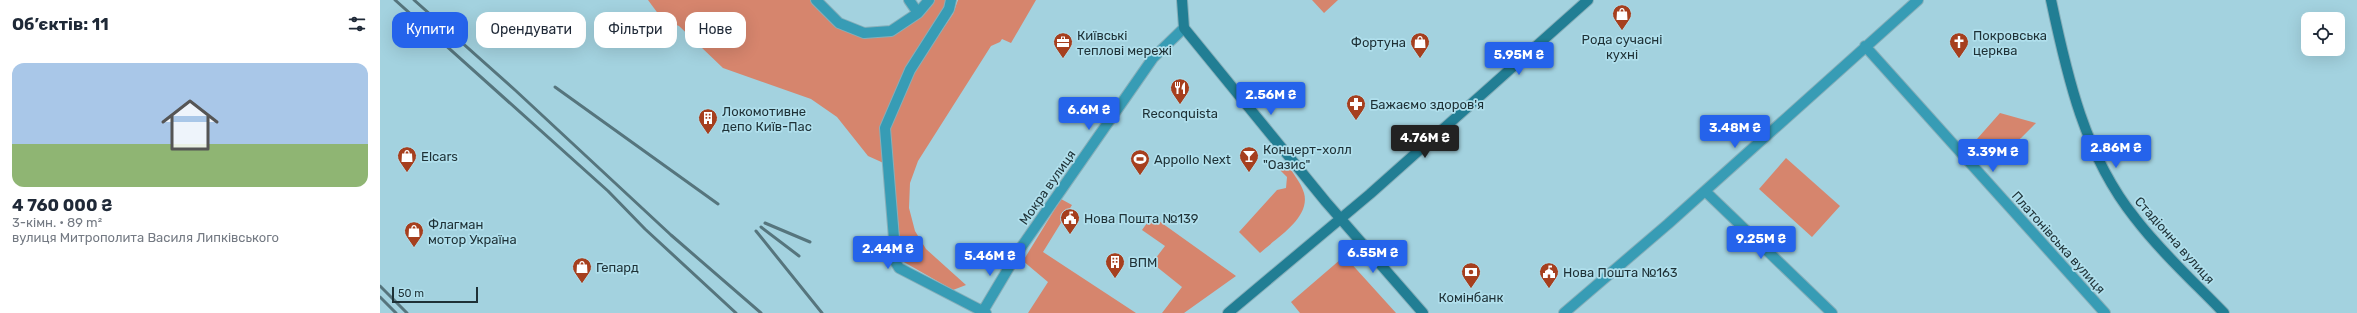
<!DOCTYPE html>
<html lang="uk">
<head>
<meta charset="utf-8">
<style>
	:root { --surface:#fff; --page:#f2f2f3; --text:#1f2937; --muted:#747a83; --line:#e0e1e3; --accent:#2563eb }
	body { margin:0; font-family:Rubik,sans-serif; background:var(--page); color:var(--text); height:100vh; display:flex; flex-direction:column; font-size:15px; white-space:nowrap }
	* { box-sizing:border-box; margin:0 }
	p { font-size:13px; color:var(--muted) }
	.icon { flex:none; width:22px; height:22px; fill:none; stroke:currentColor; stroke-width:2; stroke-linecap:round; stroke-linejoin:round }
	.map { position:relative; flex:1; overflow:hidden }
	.panel { display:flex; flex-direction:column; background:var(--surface); width:380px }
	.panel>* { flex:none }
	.banner { position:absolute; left:12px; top:12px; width:380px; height:36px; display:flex; gap:8px }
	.fabs { position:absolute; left:1921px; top:12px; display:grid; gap:8px }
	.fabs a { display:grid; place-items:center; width:44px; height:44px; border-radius:8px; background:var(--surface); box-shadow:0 4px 16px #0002; font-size:20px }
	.scale { position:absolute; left:12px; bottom:10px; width:86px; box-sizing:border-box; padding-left:4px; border:2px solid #1e3136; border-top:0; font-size:11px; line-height:14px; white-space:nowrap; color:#1e3136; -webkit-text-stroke:3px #b0dfec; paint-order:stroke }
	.price { position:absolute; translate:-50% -34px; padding:0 9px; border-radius:4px; background:var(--accent); color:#fff; font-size:13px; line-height:26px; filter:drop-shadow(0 1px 2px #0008) }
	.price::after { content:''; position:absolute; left:50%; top:24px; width:12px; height:9px; margin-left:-6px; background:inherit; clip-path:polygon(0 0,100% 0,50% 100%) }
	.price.on { background:#222; color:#fff }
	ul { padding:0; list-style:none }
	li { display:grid; align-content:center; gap:8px; height:212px; padding:0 12px }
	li+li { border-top:1px solid var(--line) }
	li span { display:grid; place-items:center; height:124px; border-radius:12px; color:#555 }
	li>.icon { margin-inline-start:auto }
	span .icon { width:72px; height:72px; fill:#fffc; stroke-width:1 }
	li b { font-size:17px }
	h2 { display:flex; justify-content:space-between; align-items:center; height:48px; padding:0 12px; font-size:17px }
	.tag { padding:0 14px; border-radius:12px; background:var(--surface); box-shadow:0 4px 16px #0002; font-size:14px; line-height:36px }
	.tag.on { background:var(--accent); color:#fff }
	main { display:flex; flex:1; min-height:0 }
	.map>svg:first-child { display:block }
	.green { fill:#d6856d }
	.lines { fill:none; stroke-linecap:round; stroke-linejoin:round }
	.street-casing { stroke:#86afba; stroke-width:12 }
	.secondary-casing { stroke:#86afba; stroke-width:12 }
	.street { stroke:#379cb5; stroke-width:10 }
	.secondary { stroke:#217e94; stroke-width:10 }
	.rail { stroke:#56757d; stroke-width:3 }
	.labels { text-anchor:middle; stroke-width:3.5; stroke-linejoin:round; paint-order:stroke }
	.poi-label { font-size:13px; fill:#1e3136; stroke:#b0dfec; text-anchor:start }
	.street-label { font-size:13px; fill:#1e3136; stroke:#b0dfec }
</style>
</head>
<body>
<main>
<section class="panel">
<h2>Об’єктів: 11<svg class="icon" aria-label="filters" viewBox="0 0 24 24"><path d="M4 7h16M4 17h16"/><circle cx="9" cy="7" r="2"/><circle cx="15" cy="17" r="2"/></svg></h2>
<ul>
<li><span style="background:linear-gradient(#a9c7e8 65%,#8fb573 0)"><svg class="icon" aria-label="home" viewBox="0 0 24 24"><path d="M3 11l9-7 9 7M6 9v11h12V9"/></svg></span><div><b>4 760 000 ₴</b><p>3-кімн. · 89 m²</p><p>вулиця Митрополита Василя Липківського</p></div></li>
</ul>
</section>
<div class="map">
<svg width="1977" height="313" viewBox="0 0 1977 313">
	<rect width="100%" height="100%" fill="#a3d2df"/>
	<path class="green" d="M268 0H436L459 23 484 33 511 31 549 0H571L530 70 505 128 508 165 488 156 457 117 431 99 343 68 299 26 282 19Z
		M578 0H656L631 43 622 39 620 42 611 46 538 161 530 183 529 208 535 231 546 249 586 285 573 290 522 261 509 129 531 76 573 14Z
		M932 0H958L944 13Z
		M1620 113 1656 123 1641 138 1613 158 1597 139Z
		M1406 158 1460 206 1432 237 1379 189Z
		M905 161C911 171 921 182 924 193 931 218 896 238 880 253L859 232 897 190 906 188 907 177 898 168Z
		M681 199 692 205 663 252 756 313H648L668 282 643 261Z
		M772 216 856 276 804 313H782L802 287 772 263 785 246 762 230Z
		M961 259 968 260 1016 313H920L911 302Z"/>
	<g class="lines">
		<defs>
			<path id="street" d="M436 0 459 23 484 33 511 31 538 13 549 0
				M529 0 538 13
				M571 0 569 9 530 70 505 128 516 263 519 268 606 313
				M1485 46 1725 313
				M1325 191 1452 313
				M603 311 640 249 773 58 804 28
				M1184 313 1288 224 1538 0"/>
			<path id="secondary" d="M802 0 804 28 946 202 1043 313
				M1671 0C1687 76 1705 156 1755 218 1781 252 1814 282 1844 313
				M848 313 990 194 1208 0"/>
		</defs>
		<use href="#street" class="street-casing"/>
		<use href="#secondary" class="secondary-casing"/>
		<use href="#street" class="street"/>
		<use href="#secondary" class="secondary"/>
		<path class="rail" d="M15 0 228 191 265 229 356 313
			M34 0 135 90 291 235 381 313
			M175 87 338 204
			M385 223 430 242
			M381 227 419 256
			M376 231 442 313
			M0 286 27 313
			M0 297 16 313"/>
	</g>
	<defs>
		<symbol id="shop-pin" viewBox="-11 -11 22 30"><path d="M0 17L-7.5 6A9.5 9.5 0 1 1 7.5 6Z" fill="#a63f1e" stroke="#b0dfec"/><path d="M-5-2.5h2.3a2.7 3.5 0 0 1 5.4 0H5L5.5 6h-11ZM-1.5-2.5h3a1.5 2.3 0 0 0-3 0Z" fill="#fff"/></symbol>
		<symbol id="office-pin" viewBox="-11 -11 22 30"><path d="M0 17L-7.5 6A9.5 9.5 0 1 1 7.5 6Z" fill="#a63f1e" stroke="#b0dfec"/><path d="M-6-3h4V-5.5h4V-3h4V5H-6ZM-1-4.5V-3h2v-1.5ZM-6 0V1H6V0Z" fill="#fff"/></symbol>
		<symbol id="church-pin" viewBox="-11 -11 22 30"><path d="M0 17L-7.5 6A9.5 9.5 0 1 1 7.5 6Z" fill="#a63f1e" stroke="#b0dfec"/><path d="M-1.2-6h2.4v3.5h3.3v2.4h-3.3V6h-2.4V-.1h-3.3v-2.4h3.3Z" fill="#fff"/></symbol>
		<symbol id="restaurant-pin" viewBox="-11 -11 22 30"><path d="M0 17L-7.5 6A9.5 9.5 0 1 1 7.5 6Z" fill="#a63f1e" stroke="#b0dfec"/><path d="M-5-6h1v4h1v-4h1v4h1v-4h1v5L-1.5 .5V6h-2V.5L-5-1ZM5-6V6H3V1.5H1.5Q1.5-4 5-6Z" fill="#fff"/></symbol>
		<symbol id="pharmacy-pin" viewBox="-11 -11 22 30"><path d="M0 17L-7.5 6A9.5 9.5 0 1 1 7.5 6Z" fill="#a63f1e" stroke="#b0dfec"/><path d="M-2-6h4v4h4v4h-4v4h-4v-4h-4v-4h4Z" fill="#fff"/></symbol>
		<symbol id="building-pin" viewBox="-11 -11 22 30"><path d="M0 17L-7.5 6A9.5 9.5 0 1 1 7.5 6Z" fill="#a63f1e" stroke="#b0dfec"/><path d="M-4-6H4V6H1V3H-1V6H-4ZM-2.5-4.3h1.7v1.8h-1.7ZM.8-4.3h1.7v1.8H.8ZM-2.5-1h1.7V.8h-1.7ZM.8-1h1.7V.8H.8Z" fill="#fff"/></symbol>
		<symbol id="bar-pin" viewBox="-11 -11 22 30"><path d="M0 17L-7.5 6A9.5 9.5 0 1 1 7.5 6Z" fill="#a63f1e" stroke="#b0dfec"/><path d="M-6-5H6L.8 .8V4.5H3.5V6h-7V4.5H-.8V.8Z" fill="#fff"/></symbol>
		<symbol id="stadium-pin" viewBox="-11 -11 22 30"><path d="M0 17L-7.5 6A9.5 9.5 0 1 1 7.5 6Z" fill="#a63f1e" stroke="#b0dfec"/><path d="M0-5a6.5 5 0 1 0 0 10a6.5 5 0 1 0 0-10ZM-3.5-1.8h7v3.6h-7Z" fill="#fff"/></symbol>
		<symbol id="civic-pin" viewBox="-11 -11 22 30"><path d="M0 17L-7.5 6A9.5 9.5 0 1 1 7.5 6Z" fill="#a63f1e" stroke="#b0dfec"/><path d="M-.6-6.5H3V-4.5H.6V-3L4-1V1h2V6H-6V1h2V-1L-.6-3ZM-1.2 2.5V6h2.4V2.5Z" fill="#fff"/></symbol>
		<symbol id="bank-pin" viewBox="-11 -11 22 30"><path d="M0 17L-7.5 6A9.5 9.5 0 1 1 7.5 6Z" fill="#a63f1e" stroke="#b0dfec"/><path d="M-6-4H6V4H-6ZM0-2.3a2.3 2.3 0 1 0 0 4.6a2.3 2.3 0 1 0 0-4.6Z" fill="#fff"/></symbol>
	</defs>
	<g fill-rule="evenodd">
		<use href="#shop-pin" x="1231" y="3" width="22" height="30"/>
		<use href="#office-pin" x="672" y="31" width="22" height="30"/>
		<use href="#shop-pin" x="1029" y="31" width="22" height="30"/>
		<use href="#church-pin" x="1568" y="31" width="22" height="30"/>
		<use href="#restaurant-pin" x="789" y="77" width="22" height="30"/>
		<use href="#pharmacy-pin" x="965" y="93" width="22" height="30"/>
		<use href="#building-pin" x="317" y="107" width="22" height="30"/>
		<use href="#shop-pin" x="16" y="145" width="22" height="30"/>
		<use href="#bar-pin" x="858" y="145" width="22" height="30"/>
		<use href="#stadium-pin" x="749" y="148" width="22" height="30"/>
		<use href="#civic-pin" x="679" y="207" width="22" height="30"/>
		<use href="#shop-pin" x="23" y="220" width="22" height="30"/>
		<use href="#building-pin" x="724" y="251" width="22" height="30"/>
		<use href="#shop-pin" x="191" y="256" width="22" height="30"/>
		<use href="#bank-pin" x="1080" y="261" width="22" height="30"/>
		<use href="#civic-pin" x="1158" y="261" width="22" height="30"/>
	</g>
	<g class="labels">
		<g class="poi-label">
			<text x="697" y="40">Київські<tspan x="697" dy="15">теплові мережі</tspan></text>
			<text x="1593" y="40">Покровська<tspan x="1593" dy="15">церква</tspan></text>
			<text x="1242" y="44" text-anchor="middle">Рода сучасні<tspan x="1242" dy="15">кухні</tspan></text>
			<text x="1026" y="47" text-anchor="end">Фортуна</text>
			<text x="990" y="109">Бажаємо здоров'я</text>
			<text x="342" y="116">Локомотивне<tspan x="342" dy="15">депо Київ-Пас</tspan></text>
			<text x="800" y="118" text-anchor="middle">Reconquista</text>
			<text x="883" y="154">Концерт-холл<tspan x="883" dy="15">"Оазис"</tspan></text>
			<text x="41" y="161">Elcars</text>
			<text x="774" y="164">Appollo Next</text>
			<text x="704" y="223">Нова Пошта №139</text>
			<text x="48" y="229">Флагман<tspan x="48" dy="15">мотор Україна</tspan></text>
			<text x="749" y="267">ВПМ</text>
			<text x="216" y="272">Гепард</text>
			<text x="1183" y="277">Нова Пошта №163</text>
			<text x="1091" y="302" text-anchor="middle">Комінбанк</text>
		</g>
		<g class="street-label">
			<text transform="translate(667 187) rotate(-55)" y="5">Мокра вулиця</text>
			<text transform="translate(1795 240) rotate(48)" y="5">Стадіонна вулиця</text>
			<text transform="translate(1679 242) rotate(48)" y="5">Платонівська вулиця</text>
		</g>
	</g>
</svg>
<div class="fabs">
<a><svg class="icon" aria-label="locate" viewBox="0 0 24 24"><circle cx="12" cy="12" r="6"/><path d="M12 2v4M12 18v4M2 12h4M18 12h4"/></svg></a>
</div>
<div class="scale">50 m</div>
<b class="price" style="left:1139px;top:76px">5.95M ₴</b>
<b class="price" style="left:891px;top:116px">2.56M ₴</b>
<b class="price" style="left:709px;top:131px">6.6M ₴</b>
<b class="price" style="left:1355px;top:149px">3.48M ₴</b>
<b class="price on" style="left:1045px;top:159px">4.76M ₴</b>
<b class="price" style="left:1736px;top:169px">2.86M ₴</b>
<b class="price" style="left:1613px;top:173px">3.39M ₴</b>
<b class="price" style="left:1381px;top:260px">9.25M ₴</b>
<b class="price" style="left:508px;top:270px">2.44M ₴</b>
<b class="price" style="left:993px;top:274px">6.55M ₴</b>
<b class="price" style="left:610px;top:277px">5.46M ₴</b>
<div class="banner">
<a class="tag on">Купити</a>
<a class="tag">Орендувати</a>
<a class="tag">Фільтри</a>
<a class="tag">Нове</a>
</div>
</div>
</main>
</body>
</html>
